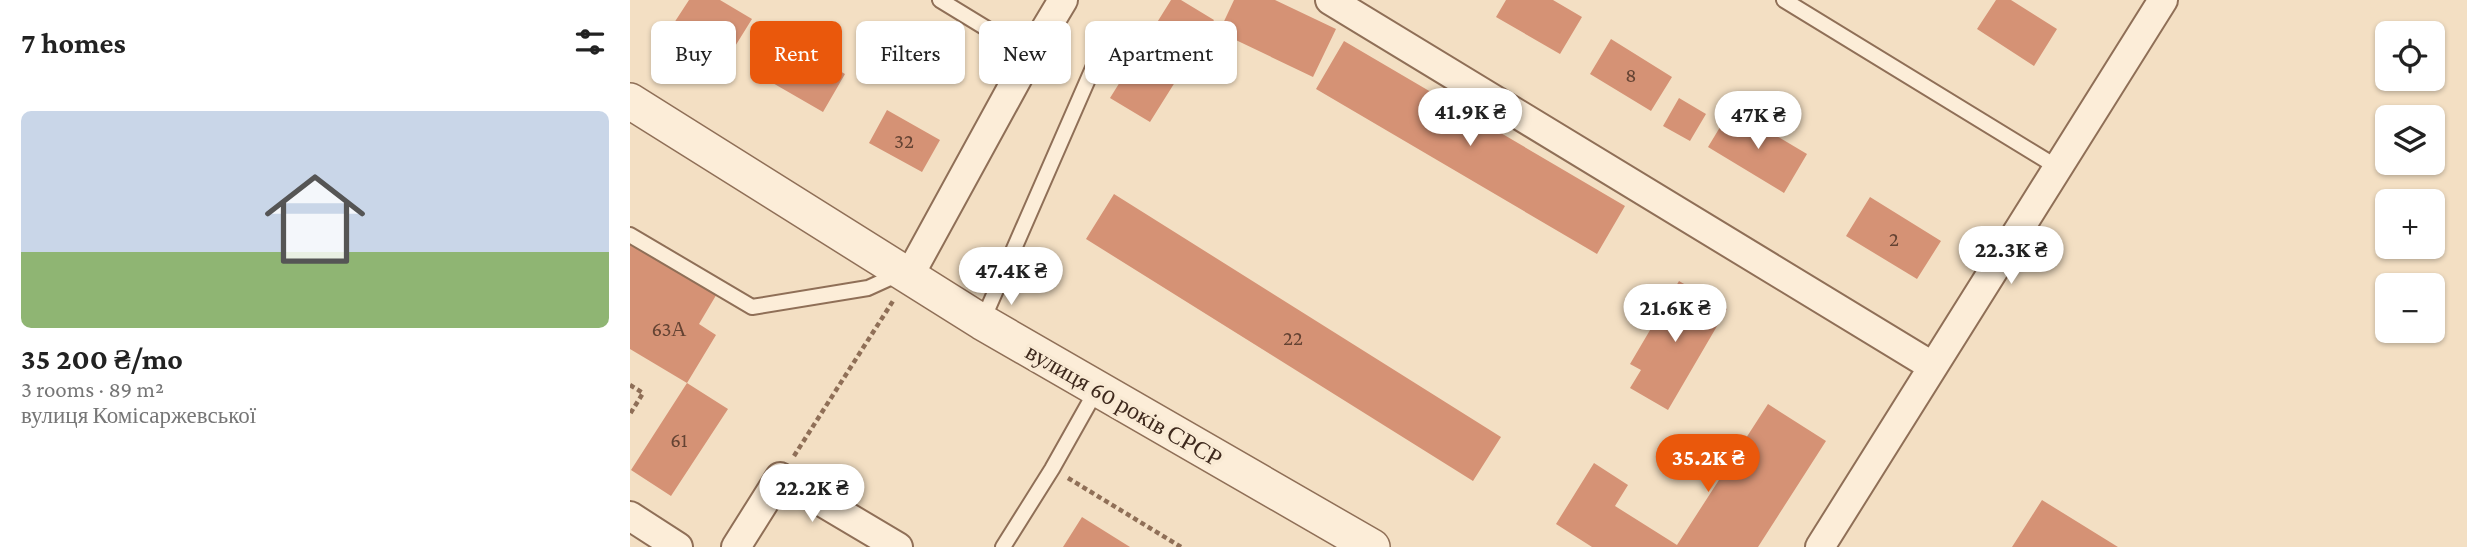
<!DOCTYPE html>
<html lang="en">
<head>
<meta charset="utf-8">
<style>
	:root { --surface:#fff; --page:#f6f6f6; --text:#222; --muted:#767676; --accent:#ea580c }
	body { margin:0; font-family:"Crimson Pro",serif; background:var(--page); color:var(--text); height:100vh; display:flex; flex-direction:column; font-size:26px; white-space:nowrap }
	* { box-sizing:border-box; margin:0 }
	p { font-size:23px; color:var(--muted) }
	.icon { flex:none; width:38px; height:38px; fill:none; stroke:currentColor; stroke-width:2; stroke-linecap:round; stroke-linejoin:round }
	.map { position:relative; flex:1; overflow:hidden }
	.details { display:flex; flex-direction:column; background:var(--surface); width:630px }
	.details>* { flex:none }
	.banner { position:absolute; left:21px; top:21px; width:665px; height:63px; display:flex; gap:14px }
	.buttons { position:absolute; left:1745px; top:21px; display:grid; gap:14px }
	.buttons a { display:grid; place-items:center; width:70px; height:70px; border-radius:10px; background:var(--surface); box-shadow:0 2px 5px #0004; font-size:35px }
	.price { position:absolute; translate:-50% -60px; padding:0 16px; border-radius:24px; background:#fff; color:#222; font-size:23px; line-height:46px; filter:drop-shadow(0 2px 4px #0008) }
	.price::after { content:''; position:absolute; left:50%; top:42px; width:21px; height:16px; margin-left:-10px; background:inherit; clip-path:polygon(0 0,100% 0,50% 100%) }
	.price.current { background:var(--accent); color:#fff }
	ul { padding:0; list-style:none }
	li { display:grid; align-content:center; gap:14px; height:371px; padding:0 21px }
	li span { display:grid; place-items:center; height:217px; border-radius:10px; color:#555 }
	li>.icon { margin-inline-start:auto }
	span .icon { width:126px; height:126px; fill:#fffc; stroke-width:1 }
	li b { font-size:30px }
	h2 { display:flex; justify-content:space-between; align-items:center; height:84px; padding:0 21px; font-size:30px }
	.chip { padding:0 24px; border-radius:10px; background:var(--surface); box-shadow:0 2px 5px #0004; font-size:24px; line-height:63px }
	.chip.current { background:var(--accent); color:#fff }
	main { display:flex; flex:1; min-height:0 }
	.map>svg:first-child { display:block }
	.building { fill:#d59275 }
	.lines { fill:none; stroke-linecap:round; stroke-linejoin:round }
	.service-casing { stroke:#8f6f57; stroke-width:18 }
	.minor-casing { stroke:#8f6f57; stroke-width:32 }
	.tertiary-casing { stroke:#8f6f57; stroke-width:38 }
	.path { stroke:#8f6f57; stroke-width:4.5; stroke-dasharray:5 3.5; stroke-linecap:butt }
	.service { stroke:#fcedd8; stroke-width:14 }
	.minor { stroke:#fcedd8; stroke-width:28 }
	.tertiary { stroke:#fcedd8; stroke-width:35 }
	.labels { text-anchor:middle; stroke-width:7; stroke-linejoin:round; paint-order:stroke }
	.number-label { font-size:21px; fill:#644333 }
	.street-label { font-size:24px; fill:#3e291d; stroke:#f9ead4 }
</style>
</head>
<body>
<main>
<section class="details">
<h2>7 homes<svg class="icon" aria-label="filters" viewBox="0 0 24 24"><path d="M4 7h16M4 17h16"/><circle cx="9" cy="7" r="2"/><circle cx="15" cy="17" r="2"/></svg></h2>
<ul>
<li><span style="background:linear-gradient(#c9d6e8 65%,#8fb573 0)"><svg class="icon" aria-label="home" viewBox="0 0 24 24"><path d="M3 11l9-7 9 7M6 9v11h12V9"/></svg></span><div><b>35 200 ₴/mo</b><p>3 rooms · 89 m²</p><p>вулиця Комісаржевської</p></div></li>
</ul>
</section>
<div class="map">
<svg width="1837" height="547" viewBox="0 0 1837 547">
	<rect width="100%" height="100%" fill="#f3dfc3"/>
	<path class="building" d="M59 0H90L122 19 99 56 44 23Z
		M541 0H551L584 20 520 122 480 98Z
		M604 0H645L706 29 683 77 589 32Z
		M876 0H923L952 17 930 54 866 17Z
		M1366 0H1381L1427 29 1404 66 1347 29Z
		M981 39 1042 77 1021 111 960 74Z
		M714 41 995 206 967 254 686 89Z
		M164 44 215 74 193 112 141 82Z
		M1049 98 1076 114 1060 141 1033 126Z
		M1101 109 1177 154 1154 193 1078 147Z
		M257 110 310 140 292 172 239 143Z
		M484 194 871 437 843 481 456 239Z
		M1240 197 1311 241 1287 279 1216 236Z
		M0 241 88 292 69 324 86 335 57 383 0 349Z
		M1049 281 1097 309 1038 410 1000 388 1011 370 1000 364Z
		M57 383 98 409 41 496 1 470Z
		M1138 404 1196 441 1128 547H962L926 524 964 463 998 485 985 506 1047 545Z
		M1412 500 1488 547H1382Z
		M452 517 500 547H433Z"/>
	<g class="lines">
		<defs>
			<path id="service" d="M310 0 400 55
				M1154 0 1427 167
				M0 235 122 307 238 288 260 278 271 277
				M352 322 466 61
				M373 547 422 469 467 389"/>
			<path id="minor" d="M700 0 1302 366
				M279 276 400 55 433 0
				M0 516 48 547
				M106 547 150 477 268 547
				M1190 547 1533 0"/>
			<path id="tertiary" d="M0 101 352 322 742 547"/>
		</defs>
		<use href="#service" class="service-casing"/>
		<use href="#minor" class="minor-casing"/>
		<use href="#tertiary" class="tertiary-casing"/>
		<path class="path" d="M0 385 13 393 0 414
			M164 456 263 301
			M438 478 551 547"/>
		<use href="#service" class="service"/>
		<use href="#minor" class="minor"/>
		<use href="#tertiary" class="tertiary"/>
	</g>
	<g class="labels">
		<g class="number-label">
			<text x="1001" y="82">8</text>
			<text x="274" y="148">32</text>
			<text x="1264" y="246">2</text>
			<text x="39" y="336">63А</text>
			<text x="663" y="345">22</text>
			<text x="49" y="447">61</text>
		</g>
		<g class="street-label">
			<text transform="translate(494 405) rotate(30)" y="8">вулиця 60 років СРСР</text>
		</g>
	</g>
</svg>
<div class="buttons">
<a><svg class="icon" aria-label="locate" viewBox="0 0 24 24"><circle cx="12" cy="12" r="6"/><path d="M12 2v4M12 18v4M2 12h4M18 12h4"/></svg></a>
<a><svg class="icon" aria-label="layers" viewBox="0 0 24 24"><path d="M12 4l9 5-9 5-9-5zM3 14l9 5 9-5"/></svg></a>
<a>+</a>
<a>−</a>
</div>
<b class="price" style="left:840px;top:148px">41.9K ₴</b>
<b class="price" style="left:1128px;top:151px">47K ₴</b>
<b class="price" style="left:1381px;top:286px">22.3K ₴</b>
<b class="price" style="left:381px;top:307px">47.4K ₴</b>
<b class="price" style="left:1045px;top:344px">21.6K ₴</b>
<b class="price current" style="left:1078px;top:494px">35.2K ₴</b>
<b class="price" style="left:182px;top:524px">22.2K ₴</b>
<div class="banner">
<a class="chip">Buy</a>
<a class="chip current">Rent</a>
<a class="chip">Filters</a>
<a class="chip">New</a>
<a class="chip">Apartment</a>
</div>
</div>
</main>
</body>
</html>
